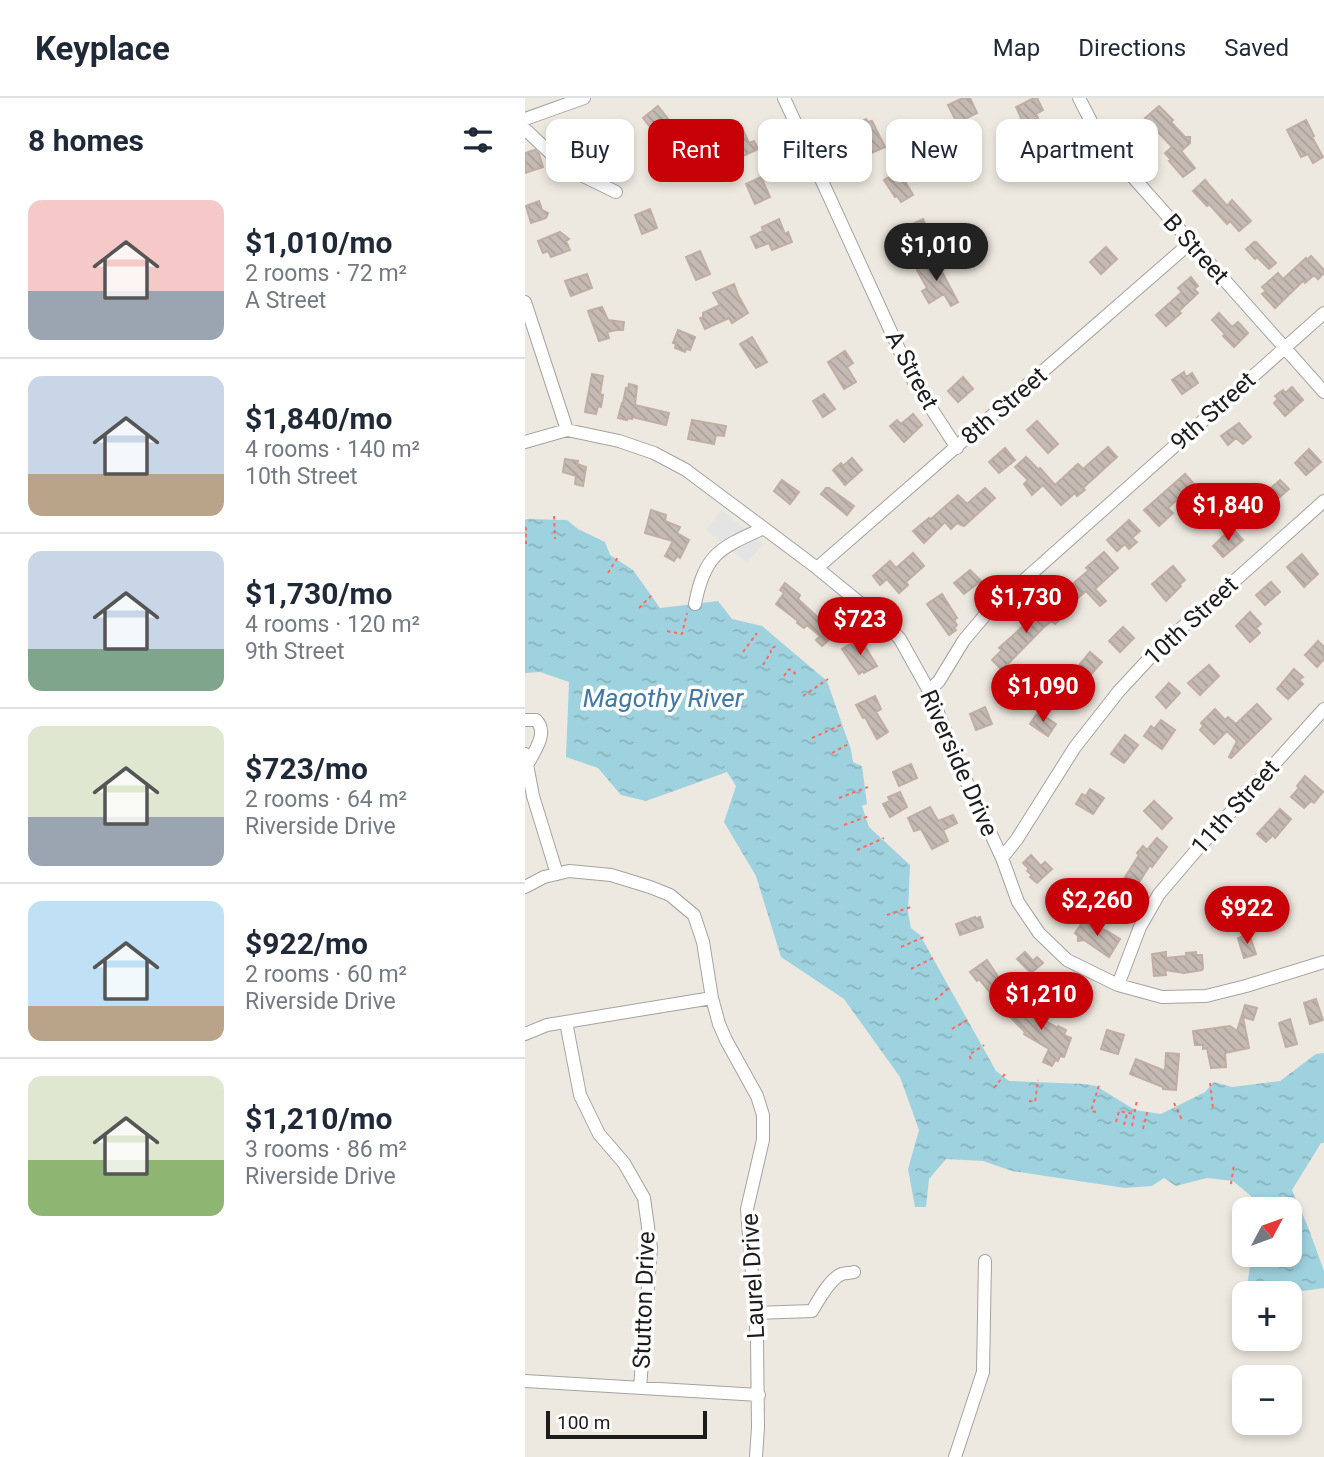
<!DOCTYPE html>
<html lang="en">
<head>
<meta charset="utf-8">
<style>
	:root { --surface:#fff; --page:#f2f2f3; --text:#1f2937; --muted:#747a83; --line:#e0e1e3; --accent:#c70007 }
	body { margin:0; font-family:Roboto,sans-serif; background:var(--page); color:var(--text); height:100vh; display:flex; flex-direction:column; font-size:26px; white-space:nowrap }
	* { box-sizing:border-box; margin:0 }
	p { font-size:23px; color:var(--muted) }
	.icon { flex:none; width:38px; height:38px; fill:none; stroke:currentColor; stroke-width:2; stroke-linecap:round; stroke-linejoin:round }
	.map { position:relative; flex:1; overflow:hidden }
	.details { display:flex; flex-direction:column; background:var(--surface); width:525px }
	.details>* { flex:none }
	.guide { position:absolute; left:21px; top:21px; width:665px; height:63px; display:flex; gap:14px }
	.needle { width:46px; rotate:49deg }
	.controls { position:absolute; left:707px; top:1099px; display:grid; gap:14px }
	.controls a { display:grid; place-items:center; width:70px; height:70px; border-radius:14px; background:var(--surface); box-shadow:0 4px 10px #0003; font-size:35px }
	.scale { position:absolute; left:21px; bottom:18px; width:161px; box-sizing:border-box; padding-left:7px; border:4px solid #1c1c1c; border-top:0; font-size:19px; line-height:24px; white-space:nowrap; color:#1c1c1c; -webkit-text-stroke:5px #fff; paint-order:stroke }
	.price { position:absolute; translate:-50% -60px; padding:0 16px; border-radius:24px; background:var(--accent); color:#fff; font-size:23px; line-height:46px; filter:drop-shadow(0 2px 4px #0008) }
	.price::after { content:''; position:absolute; left:50%; top:42px; width:21px; height:16px; margin-left:-10px; background:inherit; clip-path:polygon(0 0,100% 0,50% 100%) }
	.price.on { background:#222; color:#fff }
	ul { padding:0; list-style:none }
	li { display:flex; align-items:center; gap:21px; height:175px; padding:0 28px }
	li+li { border-top:2px solid var(--line) }
	li span { display:grid; place-items:center; flex:none; width:196px; height:140px; border-radius:14px; color:#555 }
	li>.icon { margin-inline-start:auto }
	span .icon { width:84px; height:84px; fill:#fffc; stroke-width:1 }
	li b { font-size:30px }
	h2 { display:flex; justify-content:space-between; align-items:center; height:84px; padding:0 28px; font-size:30px }
	.pill { padding:0 24px; border-radius:14px; background:var(--surface); box-shadow:0 4px 10px #0003; font-size:24px; line-height:63px }
	.pill.on { background:var(--accent); color:#fff }
	header { display:flex; align-items:center; gap:42px; box-sizing:border-box; height:98px; padding:0 35px; background:var(--surface); border-bottom:2px solid var(--line) }
	header strong { font-size:33px }
	nav { display:flex; gap:38px; margin-inline-start:auto; font-size:24px }
	main { display:flex; flex:1; min-height:0 }
	.map>svg:first-child { display:block }
	.parking { fill:#e4e4e4 }
	.water { fill:url(#water-ripples) }
	.building { fill:url(#building-back-hatch); stroke:#c0aea2; stroke-width:2 }
	.lines { fill:none; stroke-linecap:round; stroke-linejoin:round }
	.minor-casing { stroke:#a3a3a3; stroke-width:14 }
	.path { stroke:#ff6b60; stroke-width:2; stroke-dasharray:3.5 3.5; stroke-linecap:butt }
	.minor { stroke:#fff; stroke-width:12 }
	.labels { text-anchor:middle; stroke-width:7; stroke-linejoin:round; paint-order:stroke }
	.street-label { font-size:24px; fill:#1c1c1c; stroke:#fff }
	.water-label { font-size:26px; font-style:italic; fill:#4178a7; stroke:#fff }
</style>
</head>
<body>
<header>
<strong>Keyplace</strong>
<nav><a>Map</a><a>Directions</a><a>Saved</a></nav>
</header>
<main>
<section class="details">
<h2>8 homes<svg class="icon" aria-label="filters" viewBox="0 0 24 24"><path d="M4 7h16M4 17h16"/><circle cx="9" cy="7" r="2"/><circle cx="15" cy="17" r="2"/></svg></h2>
<ul>
<li><span style="background:linear-gradient(#f6c9c9 65%,#9aa5b1 0)"><svg class="icon" aria-label="home" viewBox="0 0 24 24"><path d="M3 11l9-7 9 7M6 9v11h12V9"/></svg></span><div><b>$1,010/mo</b><p>2 rooms · 72 m²</p><p>A Street</p></div></li>
<li><span style="background:linear-gradient(#c9d6e8 70%,#b9a48a 0)"><svg class="icon" aria-label="home" viewBox="0 0 24 24"><path d="M3 11l9-7 9 7M6 9v11h12V9"/></svg></span><div><b>$1,840/mo</b><p>4 rooms · 140 m²</p><p>10th Street</p></div></li>
<li><span style="background:linear-gradient(#c9d6e8 70%,#7fa58c 0)"><svg class="icon" aria-label="home" viewBox="0 0 24 24"><path d="M3 11l9-7 9 7M6 9v11h12V9"/></svg></span><div><b>$1,730/mo</b><p>4 rooms · 120 m²</p><p>9th Street</p></div></li>
<li><span style="background:linear-gradient(#dfe7d0 65%,#9aa5b1 0)"><svg class="icon" aria-label="home" viewBox="0 0 24 24"><path d="M3 11l9-7 9 7M6 9v11h12V9"/></svg></span><div><b>$723/mo</b><p>2 rooms · 64 m²</p><p>Riverside Drive</p></div></li>
<li><span style="background:linear-gradient(#bfe0f5 75%,#b9a48a 0)"><svg class="icon" aria-label="home" viewBox="0 0 24 24"><path d="M3 11l9-7 9 7M6 9v11h12V9"/></svg></span><div><b>$922/mo</b><p>2 rooms · 60 m²</p><p>Riverside Drive</p></div></li>
<li><span style="background:linear-gradient(#dfe7d0 60%,#8fb573 0)"><svg class="icon" aria-label="home" viewBox="0 0 24 24"><path d="M3 11l9-7 9 7M6 9v11h12V9"/></svg></span><div><b>$1,210/mo</b><p>3 rooms · 86 m²</p><p>Riverside Drive</p></div></li>
</ul>
</section>
<div class="map">
<svg width="799" height="1359" viewBox="0 0 799 1359">
	<defs>
		<pattern id="water-ripples" width="26" height="14" patternUnits="userSpaceOnUse" patternTransform="scale(1.75)"><rect width="26" height="14" fill="#9ed2de"/><path d="M2 4q2-2 4 0t4 0M15 11q2-2 4 0t4 0" fill="none" stroke="#88b4be"/></pattern>
		<pattern id="building-back-hatch" width="6" height="6" patternUnits="userSpaceOnUse" patternTransform="scale(1.75)"><rect width="6" height="6" fill="#c6bbb4"/><path d="M-1 5l2 2M0 0l6 6M5-1l2 2" fill="none" stroke="#aaa09a"/></pattern>
	</defs>
	<rect width="100%" height="100%" fill="#eee9e0"/>
	<path class="parking" d="M196 412 238 445 223 465 181 432Z"/>
	<path class="water" d="M2 421 42 422 53 431 80 444 85 457 108 472 135 510 193 503 207 521 237 528 302 583 326 652 328 664 337 668 342 706 337 708 344 729 385 767 383 814 386 830 395 837 471 973 484 983 560 986 571 988 610 1012 636 1016 680 994 689 984 707 989 755 983 791 956 799 955V1045H796L767 1092 783 1129 799 1173V1190L778 1193 756 1183 722 1187 727 1157H765V1111H728L726 1098 708 1083 682 1080 651 1088 639 1080 627 1088 600 1090 487 1073 458 1063 421 1061 404 1081 401 1109H390L383 1071 394 1032 375 979 319 901 256 859 231 778 199 724 211 688 202 674 121 703 96 697 73 670 41 659 44 584 15 574 0 575V422Z"/>
	<path class="building" d="M438 0H445L452 15 432 25 423 7Z
		M509 0H512L518 12 511 16 518 30 497 40 491 25 497 22 491 9Z
		M133 8 151 31 136 43 118 20Z
		M634 8 648 22 646 24 660 39H665V45L656 53 670 70 658 79 644 63 646 62 640 55 647 49 620 20Z
		M341 21 343 24 347 23 360 49 342 57 330 27Z
		M781 22 789 38 787 39 798 59 788 65 783 56 776 59 762 32Z
		M436 31 446 53 442 55 447 68 431 75 420 50 429 46 426 36Z
		M218 32 224 45 229 43 233 51 214 60 204 38Z
		M67 33 72 51 58 55 53 37Z
		M526 46 535 74 507 83 500 59 508 57 506 52Z
		M10 52 14 56 18 69 0 75V55Z
		M154 52 161 69 151 73 148 69 142 71 137 59Z
		M374 73 388 97 376 104 372 98 370 99 359 82Z
		M236 79 245 99 230 106 221 86Z
		M680 82 702 108 707 102 726 123 714 133 705 123 702 126 684 106 682 108 668 93Z
		M14 103 17 112 23 115 21 120 6 125 1 108Z
		M125 111 132 130 117 136 110 117Z
		M254 121 260 136 263 134 267 144 247 152 244 145 231 150 226 139 238 133 237 129Z
		M398 121 406 140 391 146 383 128Z
		M35 134 44 141 41 143 45 152 26 159 23 153 18 155 13 143Z
		M729 144 730 145 731 144 751 165 744 171 732 159 730 161 721 151Z
		M581 149 592 161 576 176 565 164Z
		M175 153 185 176 171 182 161 159Z
		M786 158 799 172V175L793 181 789 177 780 185 778 183 750 210 737 196 741 193 737 189 753 175 758 181 781 160 782 162Z
		M410 161 433 204 426 208 419 196 404 205 397 193 402 190 392 172Z
		M62 176 67 190 46 198 40 183Z
		M666 179 673 188 669 191 673 195 654 213 656 215 641 228 631 217 657 194 653 190Z
		M209 186 213 197 223 215 207 225 204 220 180 231 175 220 178 219V215L195 207 188 195Z
		M77 209 83 222 99 224 98 232H92L82 234 84 240 74 243 63 213Z
		M694 215 707 229 713 224 723 235 709 249 698 238 700 236 687 222Z
		M153 232 170 239 165 252 161 251 160 254 150 250 151 246 148 245Z
		M227 239 242 264 231 270 215 246Z
		M320 253 328 265 322 269 331 284 319 291 303 264Z
		M659 274 661 279 667 275 673 285 657 296 647 282Z
		M67 276 78 278 75 296 78 297 76 309 73 308 71 316 60 314Z
		M438 279 448 291 433 304 423 293Z
		M104 286 112 288 110 307 144 315 141 327 107 319V321L103 320 102 322 93 320 97 305H98L101 290 103 291Z
		M767 289 778 302 760 318 749 305 753 301 750 298 758 292 760 295Z
		M299 296 310 311 298 319 288 303Z
		M388 316 397 327 379 344 365 328 372 322 376 326Z
		M167 322 201 328 199 338 191 337 189 346 163 341Z
		M512 323 533 346 523 355 502 332Z
		M714 325 726 339 718 346 711 340 703 347 696 338Z
		M583 349 592 359 558 390 560 392 552 398 550 395 536 407 518 387 507 397 499 386 503 382 490 369 501 359 514 372 515 370 530 387 553 366 558 371Z
		M480 350 490 362 474 375 464 364Z
		M784 351 796 364 781 377 770 365Z
		M327 360 337 372 320 387 308 372 316 365 318 368Z
		M40 361 53 363 52 366 61 369 58 388 50 386 51 378 38 374Z
		M660 376 669 386 643 410 648 415 634 428 619 412Z
		M257 382 274 394 265 406 249 393Z
		M755 382 764 391 748 405 740 395Z
		M301 390H304L329 408 322 417 296 396Z
		M460 390 470 400 439 428 432 425 426 431 420 424 399 445 388 433 404 420 406 421 433 397 442 406Z
		M126 412 141 417 140 423 155 429 152 435 164 442 155 460 152 458 149 463 140 458 148 443 120 435Z
		M604 422 615 433 607 440 612 444 604 451 600 446 592 453 582 442Z
		M707 430 718 442 698 459 688 448Z
		M579 454 593 470 570 491 581 503 575 508 561 493 547 505 538 494 564 472 561 470Z
		M388 455 399 468 381 484 383 487 374 495 362 481 355 487 348 478 365 463 371 470Z
		M777 456 793 476 779 489 762 469Z
		M648 468 660 482 655 486 656 488 641 503 627 486Z
		M445 472 456 483 439 496 429 485Z
		M746 484 755 494 740 507 731 497Z
		M260 485 275 497 273 501 302 528 309 521 319 531 309 541 307 539 297 548 291 542 295 538 282 527 279 530 272 525 273 523 251 506 259 495 255 492Z
		M417 496 432 520 429 522 432 527 429 530 431 532 424 537 402 506Z
		M525 504 538 519 530 526 527 523 520 528 477 572 467 562 477 552 474 550Z
		M725 514 736 526 731 530 735 535 725 544 711 528Z
		M598 529 609 540 595 554 584 543Z
		M335 540 352 568 339 575 338 573 334 576 317 551Z
		M793 543 799 549V561L792 569 780 557Z
		M565 554 577 564 559 584 556 581 534 606 522 597 541 573 546 577Z
		M684 567 694 578 675 597 663 585Z
		M769 571 778 579 774 582 778 586 763 601 752 591Z
		M644 585 655 595 641 610 631 599Z
		M350 598 356 611 351 614 363 634 352 641 340 619 338 620 331 607Z
		M732 606 746 621 706 660 704 659 712 643 702 633 689 646 675 632 678 628 676 625 690 611 700 622 703 619 711 626Z
		M460 609 467 626 451 632 445 616Z
		M513 614 531 626 523 638 505 626Z
		M636 622 650 632 637 651 619 638 626 628 629 631Z
		M600 637 613 647 599 665 586 656Z
		M386 666 392 680 374 688 368 674Z
		M780 678 798 694 789 705 786 703 779 710 766 699 774 690 772 688Z
		M565 691 579 700 568 716 551 706 557 696 561 698Z
		M375 694 382 709 365 719 358 706 365 703 363 699Z
		M629 703 647 720 637 731 619 713Z
		M405 709 413 723 428 717 432 725 418 732 423 743 407 751 396 731 389 733 383 720Z
		M755 711 766 721 750 740 748 737 741 744 732 736Z
		M632 740 642 749 627 769 625 767 609 792 597 784 614 757 612 755 618 748 622 752Z
		M506 757 516 768 520 764 527 771 512 785 505 779 507 777 502 773 504 771 498 765Z
		M450 819V821L455 819 458 829 435 837 431 826Z
		M560 821 575 833 576 831 582 833 595 841 584 859 559 842 553 843V838L550 835Z
		M724 836 731 856 719 860 713 840Z
		M500 854 508 863 512 859 518 865 506 875 492 861Z
		M641 854V860L661 858V855L671 854V857H677L678 870 677 872 659 875 640 872 641 877 629 878 627 856Z
		M462 862 476 883 484 876 493 887 473 904 454 881 452 883 445 874Z
		M499 899 508 908 503 913 533 930V928L541 932 539 937 546 940 539 959 535 958 533 963 530 962 527 968 518 964 524 951 499 936 500 934 483 917Z
		M791 901 798 922 785 926 779 905Z
		M720 907 732 910 728 922 718 919 724 950 700 955 701 969 686 970 682 950 678 951V947H670L668 933 705 928 712 933Z
		M765 921 772 946 761 949 754 925Z
		M582 932 599 937 593 956 576 951Z
		M641 955 654 956 651 992 638 991V989L605 976 611 961 640 973Z"/>
	<g class="lines">
		<defs>
			<path id="minor" d="M259 0 389 284 432 350
				M554 0 571 33 591 60 799 294
				M0 21 59 0
				M0 31 40 69 91 94
				M0 204 42 332
				M0 344 42 332 94 343 129 355 161 372 292 470 363 528 375 541 404 593 443 687 477 760 493 804 514 835 542 862 593 887 637 899 681 898 721 888 799 864
				M292 470 665 145
				M170 506C180 455 195 450 239 430
				M404 593 414 583 439 542 461 516 799 215
				M0 622H11C24 635 9 654 2 667
				M0 656 8 698 32 776
				M477 760 492 741 550 649 594 593 633 551 799 403
				M0 789 19 779 44 773 86 777 125 789 145 797 169 817 178 844 187 900 194 926 201 942 232 998 238 1017V1042L222 1111 232 1242 233 1329 231 1359
				M593 887 615 829 634 796 675 748 799 611
				M41 924 55 997 74 1036 99 1065 119 1100 126 1150 115 1290
				M0 936 22 927 187 900
				M230 1215 287 1213C293 1203 305 1180 317 1176 318 1175 327 1175 329 1174
				M0 1283 234 1297
				M430 1359 458 1274 460 1163"/>
		</defs>
		<use href="#minor" class="minor-casing"/>
		<path class="path" d="M29 418 30 441
			M0 429 1 431V446
			M83 475 93 459
			M114 510 127 497
			M142 533 157 536 162 515
			M218 554 232 535
			M238 567 246 554 245 551 251 548
			M259 578 264 571 270 575 267 579
			M278 598 303 581
			M287 640 318 626
			M307 655 325 645
			M314 700 343 689
			M319 727 344 718
			M332 752 359 740
			M362 817 386 809
			M376 849 399 839
			M386 871 410 859
			M410 902 425 889
			M427 931 444 921
			M446 961 444 957 459 947
			M685 985 688 1010
			M469 990 480 976
			M504 1003 510 1004 513 982
			M649 1005 658 1024
			M571 1014 566 1013 574 987
			M591 1024 594 1013 609 1016
			M599 1027 602 1016
			M607 1028 612 1002
			M618 1031 623 1011
			M706 1086 709 1066"/>
		<use href="#minor" class="minor"/>
	</g>
	<g class="labels">
		<g class="street-label">
			<text transform="translate(671 151) rotate(48)" y="8">B Street</text>
			<text transform="translate(387 272) rotate(62)" y="8">A Street</text>
			<text transform="translate(479 308) rotate(-41)" y="8">8th Street</text>
			<text transform="translate(688 313) rotate(-42)" y="8">9th Street</text>
			<text transform="translate(666 523) rotate(-43)" y="8">10th Street</text>
			<text transform="translate(434 665) rotate(66)" y="8">Riverside Drive</text>
			<text transform="translate(710 709) rotate(-48)" y="8">11th Street</text>
			<text transform="translate(228 1178) rotate(-93)" y="8">Laurel Drive</text>
			<text transform="translate(119 1202) rotate(-88)" y="8">Stutton Drive</text>
		</g>
		<g class="water-label">
			<text x="138" y="609">Magothy River</text>
		</g>
	</g>
</svg>
<div class="controls">
<a><svg class="needle" viewBox="-14 -14 28 28"><path d="M0-13l5 13h-10z" fill="#e53935"/><path d="M0 13l5-13h-10z" fill="#747a83"/></svg></a>
<a>+</a>
<a>−</a>
</div>
<div class="scale">100 m</div>
<b class="price on" style="left:411px;top:185px">$1,010</b>
<b class="price" style="left:703px;top:445px">$1,840</b>
<b class="price" style="left:501px;top:537px">$1,730</b>
<b class="price" style="left:335px;top:559px">$723</b>
<b class="price" style="left:518px;top:626px">$1,090</b>
<b class="price" style="left:572px;top:840px">$2,260</b>
<b class="price" style="left:722px;top:848px">$922</b>
<b class="price" style="left:516px;top:934px">$1,210</b>
<div class="guide">
<a class="pill">Buy</a>
<a class="pill on">Rent</a>
<a class="pill">Filters</a>
<a class="pill">New</a>
<a class="pill">Apartment</a>
</div>
</div>
</main>
</body>
</html>
